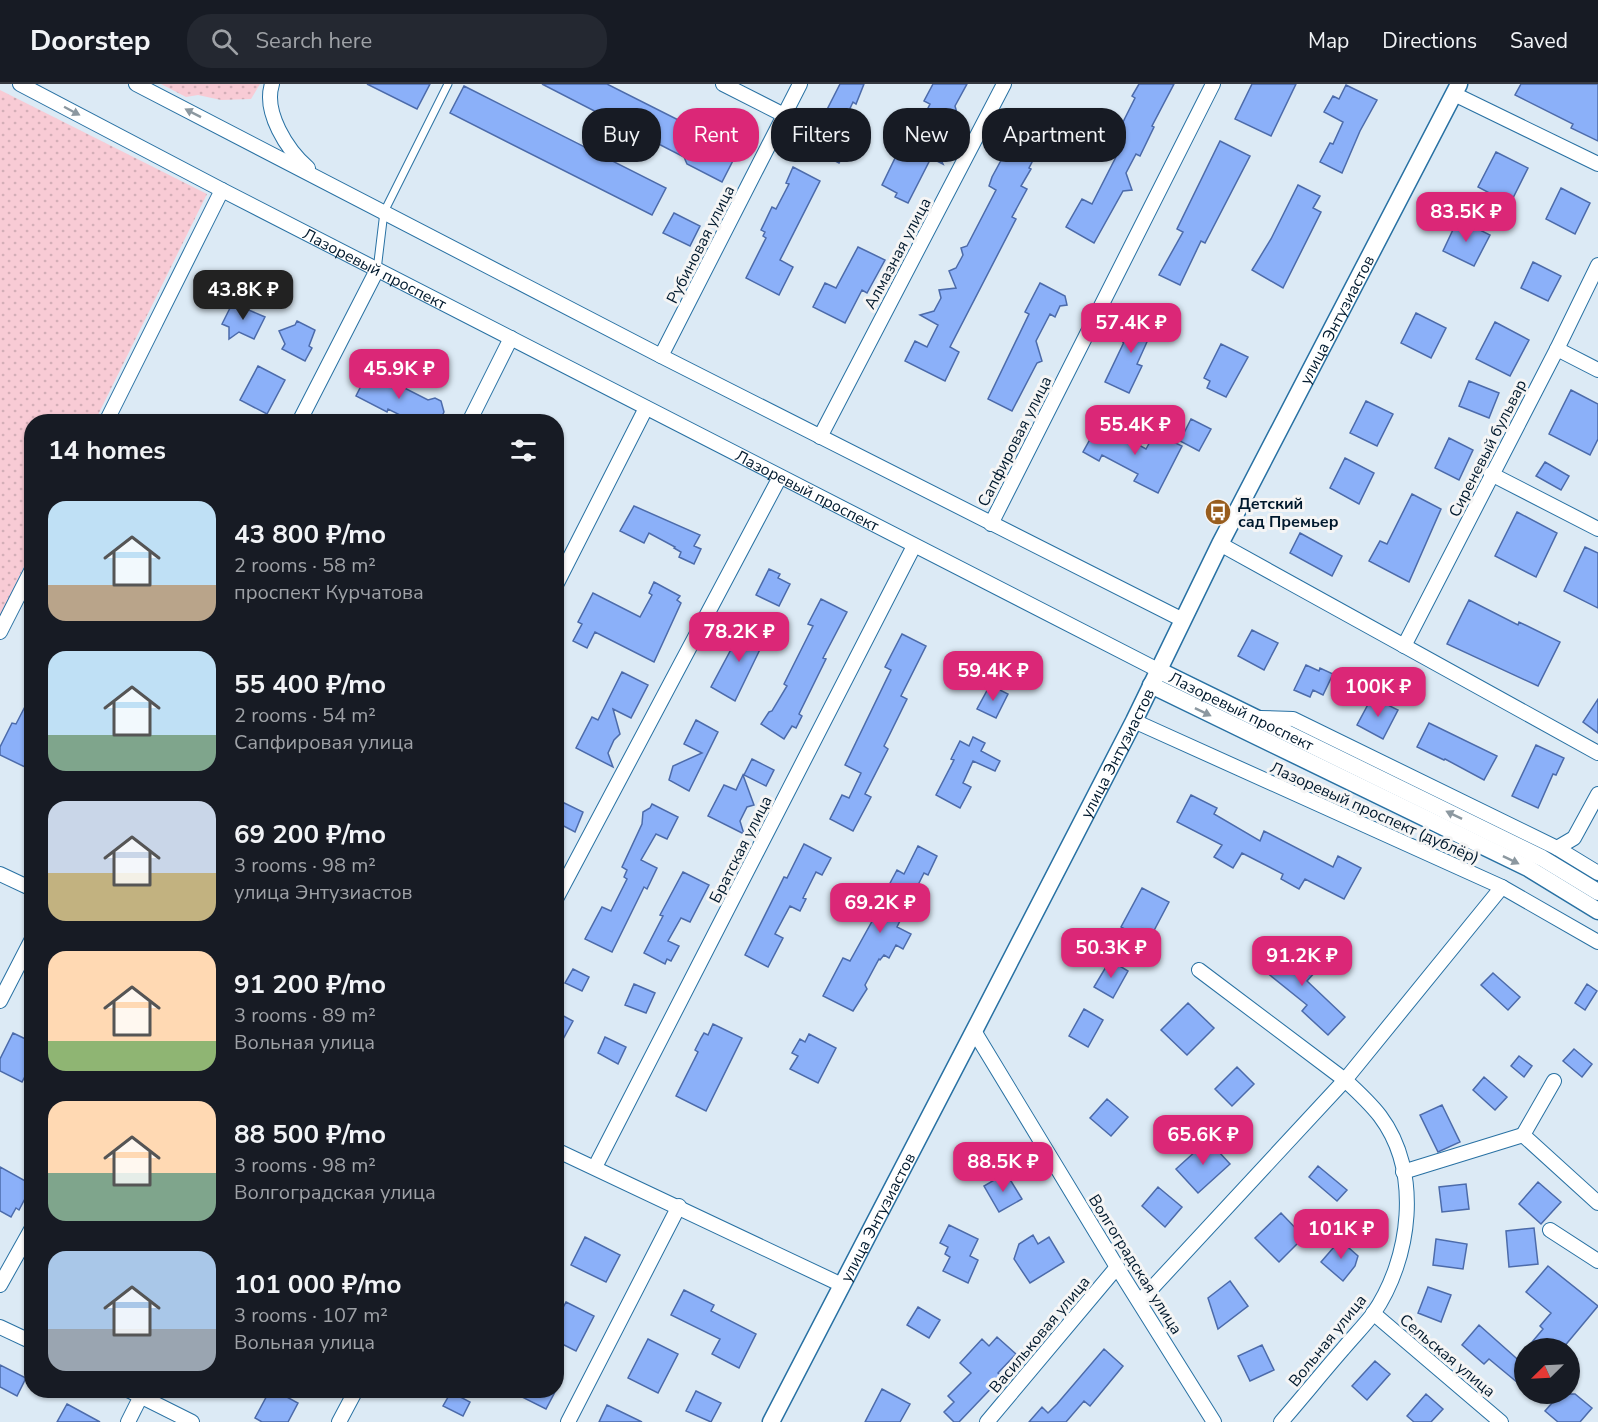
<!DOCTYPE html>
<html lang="en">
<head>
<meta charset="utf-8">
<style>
	:root { --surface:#171b24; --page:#242831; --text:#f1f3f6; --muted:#9ea1a6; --line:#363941; --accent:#db2777 }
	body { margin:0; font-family:"Nunito Sans",sans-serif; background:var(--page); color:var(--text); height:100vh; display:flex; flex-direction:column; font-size:22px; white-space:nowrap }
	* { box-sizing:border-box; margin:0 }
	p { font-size:20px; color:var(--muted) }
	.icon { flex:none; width:33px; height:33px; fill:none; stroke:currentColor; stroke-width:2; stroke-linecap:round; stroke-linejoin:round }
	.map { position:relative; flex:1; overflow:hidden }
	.side { position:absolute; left:24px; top:330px; width:540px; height:984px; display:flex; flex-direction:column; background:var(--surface); border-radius:24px; box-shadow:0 2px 4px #0004 }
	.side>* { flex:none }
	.guide { position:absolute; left:582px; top:24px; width:570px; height:54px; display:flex; gap:12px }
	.needle { width:39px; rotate:246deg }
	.tools { position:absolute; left:1514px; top:1254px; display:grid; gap:12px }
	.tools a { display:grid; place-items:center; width:66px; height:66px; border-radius:50%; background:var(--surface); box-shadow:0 2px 4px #0004; font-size:30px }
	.price { position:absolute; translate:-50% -51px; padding:0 14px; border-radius:12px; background:var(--accent); color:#fff; font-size:20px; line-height:39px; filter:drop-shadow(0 2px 3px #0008) }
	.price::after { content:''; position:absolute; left:50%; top:36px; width:18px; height:14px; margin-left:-9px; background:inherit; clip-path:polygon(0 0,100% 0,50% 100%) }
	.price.on { background:#222; color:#fff }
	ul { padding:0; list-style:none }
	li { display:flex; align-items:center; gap:18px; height:150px; padding:0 24px }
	li span { display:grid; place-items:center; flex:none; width:168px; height:120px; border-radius:18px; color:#555 }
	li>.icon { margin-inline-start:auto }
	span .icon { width:72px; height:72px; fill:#fffc; stroke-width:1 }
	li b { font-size:26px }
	h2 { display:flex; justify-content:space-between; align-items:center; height:72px; padding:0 24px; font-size:26px }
	.pill { padding:0 21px; border-radius:24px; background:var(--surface); box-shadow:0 2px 4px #0004; font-size:21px; line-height:54px }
	.pill.on { background:var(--accent); color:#fff }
	header { display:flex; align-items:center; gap:36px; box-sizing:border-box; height:84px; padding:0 30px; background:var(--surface); border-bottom:2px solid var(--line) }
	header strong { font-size:28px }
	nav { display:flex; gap:33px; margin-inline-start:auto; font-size:21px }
	.search { width:420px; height:54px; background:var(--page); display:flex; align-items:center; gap:15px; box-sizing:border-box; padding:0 21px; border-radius:24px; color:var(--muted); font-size:22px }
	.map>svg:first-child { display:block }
	.grass { fill:url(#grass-dots) }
	.building { fill:#8bb0f9; stroke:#4c6baa; stroke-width:1.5 }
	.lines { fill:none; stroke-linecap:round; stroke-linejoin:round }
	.service-casing { stroke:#2871a3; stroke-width:9 }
	.minor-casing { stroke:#2871a3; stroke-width:16 }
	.tertiary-casing { stroke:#2871a3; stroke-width:19 }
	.service { stroke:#fff; stroke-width:7 }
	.minor { stroke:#fff; stroke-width:14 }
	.tertiary { stroke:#fff; stroke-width:16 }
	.oneway { fill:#8c98a0 }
	.labels { text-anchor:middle; stroke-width:6; stroke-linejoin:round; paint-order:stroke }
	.street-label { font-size:16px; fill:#00192d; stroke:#f5f5f5 }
	.poi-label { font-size:16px; font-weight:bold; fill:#00192d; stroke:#f5f5f5; text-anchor:start }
</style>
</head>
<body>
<header>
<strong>Doorstep</strong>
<div class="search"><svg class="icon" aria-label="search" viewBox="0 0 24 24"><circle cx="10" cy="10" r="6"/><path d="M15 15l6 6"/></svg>Search here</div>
<nav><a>Map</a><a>Directions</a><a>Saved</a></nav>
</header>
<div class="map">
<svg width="1598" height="1338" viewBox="0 0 1598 1338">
	<defs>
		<pattern id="grass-dots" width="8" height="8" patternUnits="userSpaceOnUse" patternTransform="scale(1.5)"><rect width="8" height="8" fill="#f8cbd5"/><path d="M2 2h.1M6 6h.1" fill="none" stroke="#d3aeb7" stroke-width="1.8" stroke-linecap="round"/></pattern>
	</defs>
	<rect width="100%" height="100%" fill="#dceaf5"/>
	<path class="grass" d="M161 0H260L251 15 221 16 198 11 186 13Z
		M0 6 207 110 95 337 32 338 31 468 0 532Z"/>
	<path class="building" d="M367 0H430L417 25Z
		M542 0H607L712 53 717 44 743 57 722 98 687 80 684 73Z
		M840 0H864L856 20 853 18 840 46 853 52 839 79 808 63Z
		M933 0H967L955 22 957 29 947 32 936 53 939 62 937 67 943 80 931 74 908 119 895 113 897 109 882 101 897 70 903 73 930 20 924 17Z
		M1139 0H1174L1152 42 1154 43 1140 72 1136 70 1126 89 1132 106 1123 107 1094 159 1066 143 1082 115 1092 120 1121 63 1113 58 1135 14 1132 12Z
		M1252 0H1296L1271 52 1235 35Z
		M1521 0H1598V57L1571 44 1573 40 1515 11Z
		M1346 1 1377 16 1360 47 1342 89 1320 78 1330 59 1333 60 1343 38 1324 28 1333 12 1339 15Z
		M464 2 666 104 652 131 450 29Z
		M1028 32 1057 48 1050 61 1043 57 1029 84 1031 85 1021 102 1027 105 1012 133 1016 135 950 263 959 268 945 297 905 277 915 257 927 263 938 241 920 231 934 227 941 214 939 206 956 204 949 187 956 184 963 171 961 164 967 162 996 106 989 102 992 93 1017 47 1019 48Z
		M1220 57 1250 72 1205 159 1201 157 1180 201 1159 191 1183 148 1177 145Z
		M1496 68 1528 84 1510 120 1478 103Z
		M793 83 820 97 780 176 793 183 779 211 746 194 766 154 763 152 765 148 761 146 772 123 776 125 789 100 786 99Z
		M1298 101 1320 112 1313 124 1321 128 1283 204 1252 186 1271 155Z
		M1561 104 1590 119 1575 150 1546 135Z
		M674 129 700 142 690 162 663 149Z
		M1458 135 1490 151 1474 182 1443 167Z
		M858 163 885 176 867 209 862 206 845 239 813 223 825 199 836 204Z
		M1533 178 1561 192 1548 217 1521 204Z
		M1040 199 1065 212 1067 221 1060 222 1055 233 1050 230 1036 257 1042 277 1037 279 1012 327 988 315 1029 230 1025 228Z
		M238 217 244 220V224L265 233 254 255 239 248 229 255V243L222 240 232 220Z
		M1136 229 1156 238 1137 280 1142 282 1129 309 1105 298 1124 258H1123Z
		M1416 229 1446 244 1431 274 1401 259Z
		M297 237 315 246 309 262 312 264 305 277 282 265 285 260 279 247 295 241Z
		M1495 238 1529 256 1510 292 1476 275Z
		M1221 260 1248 273 1226 313 1207 304 1210 297 1204 294Z
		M258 282 285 296 267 330 240 316Z
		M369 286 428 316 435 314 441 317 444 328 439 338H414L388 325 387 328 356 312Z
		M1469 297 1499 309 1489 334 1459 322Z
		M1571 306 1598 320V355L1590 371 1549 350Z
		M1366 317 1393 330 1377 362 1350 349Z
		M1191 335 1211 345 1199 367 1180 357Z
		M1099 339 1146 365 1151 356 1158 359 1161 352 1182 362 1158 409 1134 397 1138 390 1102 371 1099 377 1083 368Z
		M1449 354 1473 366 1459 396 1435 384Z
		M1345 374 1374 389 1359 420 1330 404Z
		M1545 378 1569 392 1561 406 1536 392Z
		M1412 410 1441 425 1409 498 1369 477 1380 457 1387 460Z
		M634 422 700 451 694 462 701 465 694 480 679 473 681 468 674 464 675 463 649 449 644 459 620 447Z
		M1517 428 1557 449 1536 493 1495 472Z
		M1300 449 1342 472 1332 492 1290 469Z
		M1585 463 1598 469V524L1564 507Z
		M769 485 780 490 778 494 790 500 779 522 756 511Z
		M654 498 680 512 677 516 681 519 654 578 595 548 587 564 573 557 582 540 578 538 593 509 640 533 652 511 649 509Z
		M821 515 847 528 823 574 826 575 799 630 802 632 796 644 792 642 784 655 761 640 769 628 772 627 787 602 784 600 813 542 808 540Z
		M1469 516 1518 541 1519 538 1560 558 1538 602 1447 560Z
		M744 541 766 553 735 617 711 603Z
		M1252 546 1278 559 1264 586 1238 572Z
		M902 550 926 562 901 612 907 615 884 662 888 665 865 710 871 713 853 747 830 735 842 711 849 714 861 689 845 681 891 586 885 583Z
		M1306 581 1319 587 1320 584 1333 590 1323 611 1313 606 1310 613 1294 606Z
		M622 588 648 601 631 634 613 625 620 650 614 656 608 669 613 683 576 664 592 633 598 636Z
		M990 601 1008 610 996 634 977 625Z
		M32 609V669L25 683 0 671V663L12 639 16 640Z
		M1372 613 1398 626 1383 655 1357 641Z
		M1598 615V649L1583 638Z
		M696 636 718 648 689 707 669 696 673 682 702 669 684 660Z
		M1429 639 1497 672 1484 696 1445 675 1444 676 1417 663Z
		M973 653 985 659 981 667 1000 677 995 687 973 677 963 699 971 703 960 724 936 711 954 676 951 675 960 657 969 662Z
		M1536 661 1564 674 1556 691 1553 690 1538 724 1512 712Z
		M752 675 774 686 766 702 744 691Z
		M743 691 754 721 747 723 740 737 744 750 708 732 724 701 736 706Z
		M1191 711 1217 724 1214 730 1260 757 1264 747 1333 783 1338 772 1361 784 1344 815 1305 795 1299 805 1281 795 1283 790 1242 769 1233 784 1214 773 1222 761 1177 738Z
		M556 715 583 728 575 748 556 738Z
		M652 720 678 733 667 755 656 750 641 776 657 784 647 805 644 803 612 868 585 855 602 823 611 827 627 795 624 793 627 786 622 783 642 740 643 728 650 724Z
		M804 760 831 774 822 791 816 788 803 814 806 815 800 827 790 822 775 850 783 854 768 883 745 871 784 793 787 794Z
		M918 762 937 772 928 791 924 789 897 843 911 850 903 865 896 861 889 874 884 871 880 876 879 875 865 901 867 905 853 927 823 912 843 874 850 877 881 821 879 820 897 786 904 790Z
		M683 788 709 801 690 838 681 834 668 857 679 862 671 877 667 875 665 880 644 869 663 832 660 831Z
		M1142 804 1169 818 1148 858 1121 843Z
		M1283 858 1317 886 1307 897 1345 933 1328 951 1302 927 1307 921 1261 884Z
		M1110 876 1128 887 1113 914 1094 903Z
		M573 885 589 893 582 907 565 899Z
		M1493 889 1520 913 1508 926 1481 901Z
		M634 900 655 909 646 929 625 921Z
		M1587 900 1597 907 1585 926 1575 919Z
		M1188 919 1214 944 1187 971 1161 946Z
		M1084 925 1103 936 1088 963 1069 952Z
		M556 928 573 937 556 968Z
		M713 940 742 954 706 1027 676 1012 698 968 695 966 701 954 704 949 708 951Z
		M13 949 32 958V979L22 998 0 987V975Z
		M809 950 836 964 818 999 790 985 798 972 792 969 800 955 805 958Z
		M605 953 626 963 618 980 598 969Z
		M1574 965 1592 980 1582 993 1563 977Z
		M1519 972 1532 982 1524 993 1511 982Z
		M1237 983 1254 1000 1232 1022 1215 1005Z
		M1484 993 1507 1013 1495 1026 1473 1006Z
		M1107 1015 1128 1033 1111 1052 1090 1034Z
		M1442 1021 1460 1058 1438 1068 1420 1031Z
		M1208 1056 1230 1080 1198 1109 1176 1085Z
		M1318 1082 1347 1106 1337 1117 1309 1093Z
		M0 1083 29 1099 25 1107 28 1109 19 1126 16 1124 11 1133 0 1127Z
		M1006 1089 1022 1115 999 1128 984 1102Z
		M1538 1098 1561 1118 1541 1140 1519 1120Z
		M1466 1100 1469 1125 1442 1128 1439 1103Z
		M1158 1103 1182 1123 1165 1143 1142 1122Z
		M1281 1129 1304 1153 1279 1178 1255 1154Z
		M949 1141 978 1155 970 1172 978 1176 968 1199 943 1187 950 1173 945 1170 948 1163 940 1159Z
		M1534 1144 1538 1180 1509 1183 1506 1147Z
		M1033 1151 1038 1160 1049 1153 1064 1178 1030 1199 1014 1175 1019 1160Z
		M585 1153 620 1171 606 1198 571 1181Z
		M1436 1155 1467 1160 1463 1185 1433 1181Z
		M1340 1156 1358 1172 1355 1182 1343 1197 1321 1178Z
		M1548 1182 1598 1222 1563 1264H1527L1543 1245 1540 1242 1551 1229 1526 1208Z
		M1230 1197 1248 1222 1218 1245 1208 1214Z
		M1428 1203 1451 1211 1441 1238 1418 1229Z
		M684 1206 714 1221 711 1227 756 1250 739 1284 712 1270 720 1255 671 1231Z
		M566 1218 594 1232 576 1267 556 1257V1237Z
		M918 1223 940 1236 929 1254 907 1241Z
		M1479 1241 1524 1281V1304L1489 1275 1484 1280 1462 1261Z
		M997 1253 1016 1270 998 1289 1002 1293 959 1338H954L944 1328 954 1318 948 1312 971 1289 960 1279 982 1255 989 1262Z
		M648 1255 678 1270 658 1309 628 1294Z
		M1262 1261 1274 1286 1250 1297 1238 1272Z
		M1104 1265 1123 1282 1090 1322 1084 1317 1066 1338H1029L1042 1323 1048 1329 1057 1320Z
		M1375 1277 1390 1290 1367 1316 1352 1302Z
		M0 1281 26 1294 17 1312 0 1303Z
		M882 1305 910 1320 900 1338H865Z
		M270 1306H274L298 1319 288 1338H262L255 1334Z
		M508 1306H556L546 1325Z
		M696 1307 721 1319 711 1338 686 1327Z
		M451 1308 470 1318 463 1332 443 1322Z
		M1426 1310 1443 1325 1431 1338H1414L1407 1332Z
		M1560 1310H1575L1592 1324 1580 1338H1558L1545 1327Z
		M67 1320 100 1338H57Z
		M607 1321 642 1338H599Z"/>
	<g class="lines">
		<defs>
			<path id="service" d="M377 186 384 128 448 0"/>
			<g id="minor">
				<path id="s1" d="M20 0 222 106 1158 586"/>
				<path d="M136 0 661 272 1183 536"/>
				<path d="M272 0C263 28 287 66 308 84"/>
				<path d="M723 0 784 31"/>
				<path d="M1454 10 1598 80"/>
				<path d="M1557 265 1598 286"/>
				<path d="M661 272 800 0"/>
				<path d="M106 338 222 106"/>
				<path d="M299 338 377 186"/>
				<path d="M469 338 511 254"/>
				<path d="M820 353 1004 0"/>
				<path d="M1491 390 1598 445"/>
				<path d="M991 440 1213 0"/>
				<path d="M1220 460 1598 669"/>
				<path d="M556 501 646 324"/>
				<path d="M0 548 32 485"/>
				<path d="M1404 562 1557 265 1598 181"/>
				<path d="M1260 634 1293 635 1557 764 1598 789"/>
				<path d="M1134 637 1502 803 1598 858"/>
				<path d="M1557 764 1574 754 1598 710"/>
				<path d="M0 790 32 805"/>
				<path d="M556 815 780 393"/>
				<path d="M1199 886 1345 996C1357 1007 1370 1019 1380 1032 1422 1088 1411 1175 1373 1230 1364 1242 1353 1253 1343 1265 1322 1289 1302 1314 1281 1338"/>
				<path d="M0 917 32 855"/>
				<path d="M974 947 1117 1183 1214 1338"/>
				<path d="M1523 1051 1554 997"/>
				<path d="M556 1066 842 1201"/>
				<path d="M595 1083 914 462"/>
				<path d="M1403 1088 1523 1051 1598 1119"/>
				<path d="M1550 1146 1598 1177"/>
				<path d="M0 1201 32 1144"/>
				<path d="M1140 1217 1345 996 1502 803"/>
				<path d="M1373 1229 1501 1338"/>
				<path d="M0 1243 32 1258"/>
				<path d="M128 1306 192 1338"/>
				<path d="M128 1338 144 1306"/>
				<path d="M339 1338 356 1306"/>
				<path d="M568 1338 679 1122"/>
				<path d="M987 1338 1117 1183"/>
			</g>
			<g id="tertiary">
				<path id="s2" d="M1158 586 1542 774 1598 808"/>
				<path d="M1151 601 1528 784 1598 827"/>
				<path id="s3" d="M771 1338 974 947 1134 637 1220 460 1459 0"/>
			</g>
		</defs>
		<use href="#service" class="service-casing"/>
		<use href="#minor" class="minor-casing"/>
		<use href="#tertiary" class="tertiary-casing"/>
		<use href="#service" class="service"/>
		<use href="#minor" class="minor"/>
		<use href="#tertiary" class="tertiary"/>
	</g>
	<defs><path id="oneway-solid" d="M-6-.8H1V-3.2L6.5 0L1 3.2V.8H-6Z" transform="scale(1.5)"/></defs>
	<g class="oneway">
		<use href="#oneway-solid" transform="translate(72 27) rotate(28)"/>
		<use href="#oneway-solid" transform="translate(193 29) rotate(-153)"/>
		<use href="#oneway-solid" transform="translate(1203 628) rotate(26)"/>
		<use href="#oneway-solid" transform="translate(1454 731) rotate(-154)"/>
		<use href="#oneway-solid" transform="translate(1511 776) rotate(26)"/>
	</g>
	<defs>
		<symbol id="bus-disc" viewBox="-11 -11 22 22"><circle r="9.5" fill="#985d1d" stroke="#f5f5f5"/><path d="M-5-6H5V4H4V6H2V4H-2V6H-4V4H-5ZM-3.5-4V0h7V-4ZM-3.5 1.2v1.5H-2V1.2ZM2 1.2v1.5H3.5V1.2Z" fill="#fff"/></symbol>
	</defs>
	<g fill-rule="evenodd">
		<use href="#bus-disc" x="1203" y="413" width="30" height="30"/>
	</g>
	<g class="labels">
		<g class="street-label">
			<text transform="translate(700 160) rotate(-63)" y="6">Рубиновая улица</text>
			<text transform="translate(897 169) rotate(-62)" y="6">Алмазная улица</text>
			<text dy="6" stroke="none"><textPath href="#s1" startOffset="400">Лазоревый проспект</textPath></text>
			<text dy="6" stroke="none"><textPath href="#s3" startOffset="1239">улица Энтузиастов</textPath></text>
			<text transform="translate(1014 357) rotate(-63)" y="6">Сапфировая улица</text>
			<text transform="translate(1487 364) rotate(-63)" y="6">Сиреневый бульвар</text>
			<text dy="6" stroke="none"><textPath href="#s1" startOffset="886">Лазоревый проспект</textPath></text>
			<text dy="6" stroke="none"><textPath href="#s2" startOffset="93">Лазоревый проспект</textPath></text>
			<text dy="6" stroke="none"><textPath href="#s3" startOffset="753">улица Энтузиастов</textPath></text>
			<text transform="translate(1375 728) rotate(24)" y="6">Лазоревый проспект (дублёр)</text>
			<text transform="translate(740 765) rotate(-63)" y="6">Братская улица</text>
			<text dy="6" stroke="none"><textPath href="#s3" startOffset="231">улица Энтузиастов</textPath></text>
			<text transform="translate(1136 1180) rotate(58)" y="6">Волгоградская улица</text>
			<text transform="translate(1039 1250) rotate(-50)" y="6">Васильковая улица</text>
			<text transform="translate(1327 1256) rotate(-51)" y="6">Вольная улица</text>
			<text transform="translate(1448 1271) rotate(40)" y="6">Сельская улица</text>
		</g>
		<g class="poi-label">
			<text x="1238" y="425">Детский<tspan x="1238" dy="18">сад Премьер</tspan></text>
		</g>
	</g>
</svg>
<div class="tools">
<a><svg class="needle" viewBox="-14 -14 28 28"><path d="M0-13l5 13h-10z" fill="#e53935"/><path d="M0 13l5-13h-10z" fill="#9ea1a6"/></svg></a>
</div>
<b class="price" style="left:1466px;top:159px">83.5K ₽</b>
<b class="price on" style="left:243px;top:237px">43.8K ₽</b>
<b class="price" style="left:1131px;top:270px">57.4K ₽</b>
<b class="price" style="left:399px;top:316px">45.9K ₽</b>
<b class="price" style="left:1135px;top:372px">55.4K ₽</b>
<b class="price" style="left:739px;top:579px">78.2K ₽</b>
<b class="price" style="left:993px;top:618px">59.4K ₽</b>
<b class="price" style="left:1378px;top:634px">100K ₽</b>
<b class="price" style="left:880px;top:850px">69.2K ₽</b>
<b class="price" style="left:1111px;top:895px">50.3K ₽</b>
<b class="price" style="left:1302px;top:903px">91.2K ₽</b>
<b class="price" style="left:1203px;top:1082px">65.6K ₽</b>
<b class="price" style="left:1003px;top:1109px">88.5K ₽</b>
<b class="price" style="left:1341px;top:1176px">101K ₽</b>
<div class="guide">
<a class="pill">Buy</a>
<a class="pill on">Rent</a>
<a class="pill">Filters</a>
<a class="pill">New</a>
<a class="pill">Apartment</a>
</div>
<section class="side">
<h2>14 homes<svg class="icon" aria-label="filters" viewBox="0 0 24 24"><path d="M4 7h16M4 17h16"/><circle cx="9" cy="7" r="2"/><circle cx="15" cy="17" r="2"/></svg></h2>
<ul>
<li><span style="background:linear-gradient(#bfe0f5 70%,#b9a48a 0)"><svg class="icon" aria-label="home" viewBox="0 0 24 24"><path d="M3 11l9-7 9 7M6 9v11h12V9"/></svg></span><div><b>43 800 ₽/mo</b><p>2 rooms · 58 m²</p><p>проспект Курчатова</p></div></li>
<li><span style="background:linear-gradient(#bfe0f5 70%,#7fa58c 0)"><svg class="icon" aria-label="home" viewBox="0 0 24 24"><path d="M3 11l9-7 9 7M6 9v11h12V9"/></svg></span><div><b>55 400 ₽/mo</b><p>2 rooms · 54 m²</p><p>Сапфировая улица</p></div></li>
<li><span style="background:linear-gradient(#c9d6e8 60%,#c2b280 0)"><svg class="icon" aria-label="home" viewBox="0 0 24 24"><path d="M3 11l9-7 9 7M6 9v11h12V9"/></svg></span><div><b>69 200 ₽/mo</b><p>3 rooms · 98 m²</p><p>улица Энтузиастов</p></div></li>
<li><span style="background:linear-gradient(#ffd9b3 75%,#8fb573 0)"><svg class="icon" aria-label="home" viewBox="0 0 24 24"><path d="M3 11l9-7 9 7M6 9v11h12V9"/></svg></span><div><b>91 200 ₽/mo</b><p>3 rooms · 89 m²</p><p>Вольная улица</p></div></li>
<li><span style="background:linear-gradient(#ffd9b3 60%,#7fa58c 0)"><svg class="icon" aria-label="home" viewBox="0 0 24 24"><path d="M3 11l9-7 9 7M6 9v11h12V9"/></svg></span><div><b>88 500 ₽/mo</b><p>3 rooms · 98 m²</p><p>Волгоградская улица</p></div></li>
<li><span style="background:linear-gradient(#a9c7e8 65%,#9aa5b1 0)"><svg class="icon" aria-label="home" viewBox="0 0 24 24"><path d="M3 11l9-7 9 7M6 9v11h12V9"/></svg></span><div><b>101 000 ₽/mo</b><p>3 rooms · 107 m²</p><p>Вольная улица</p></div></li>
</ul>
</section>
</div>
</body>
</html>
